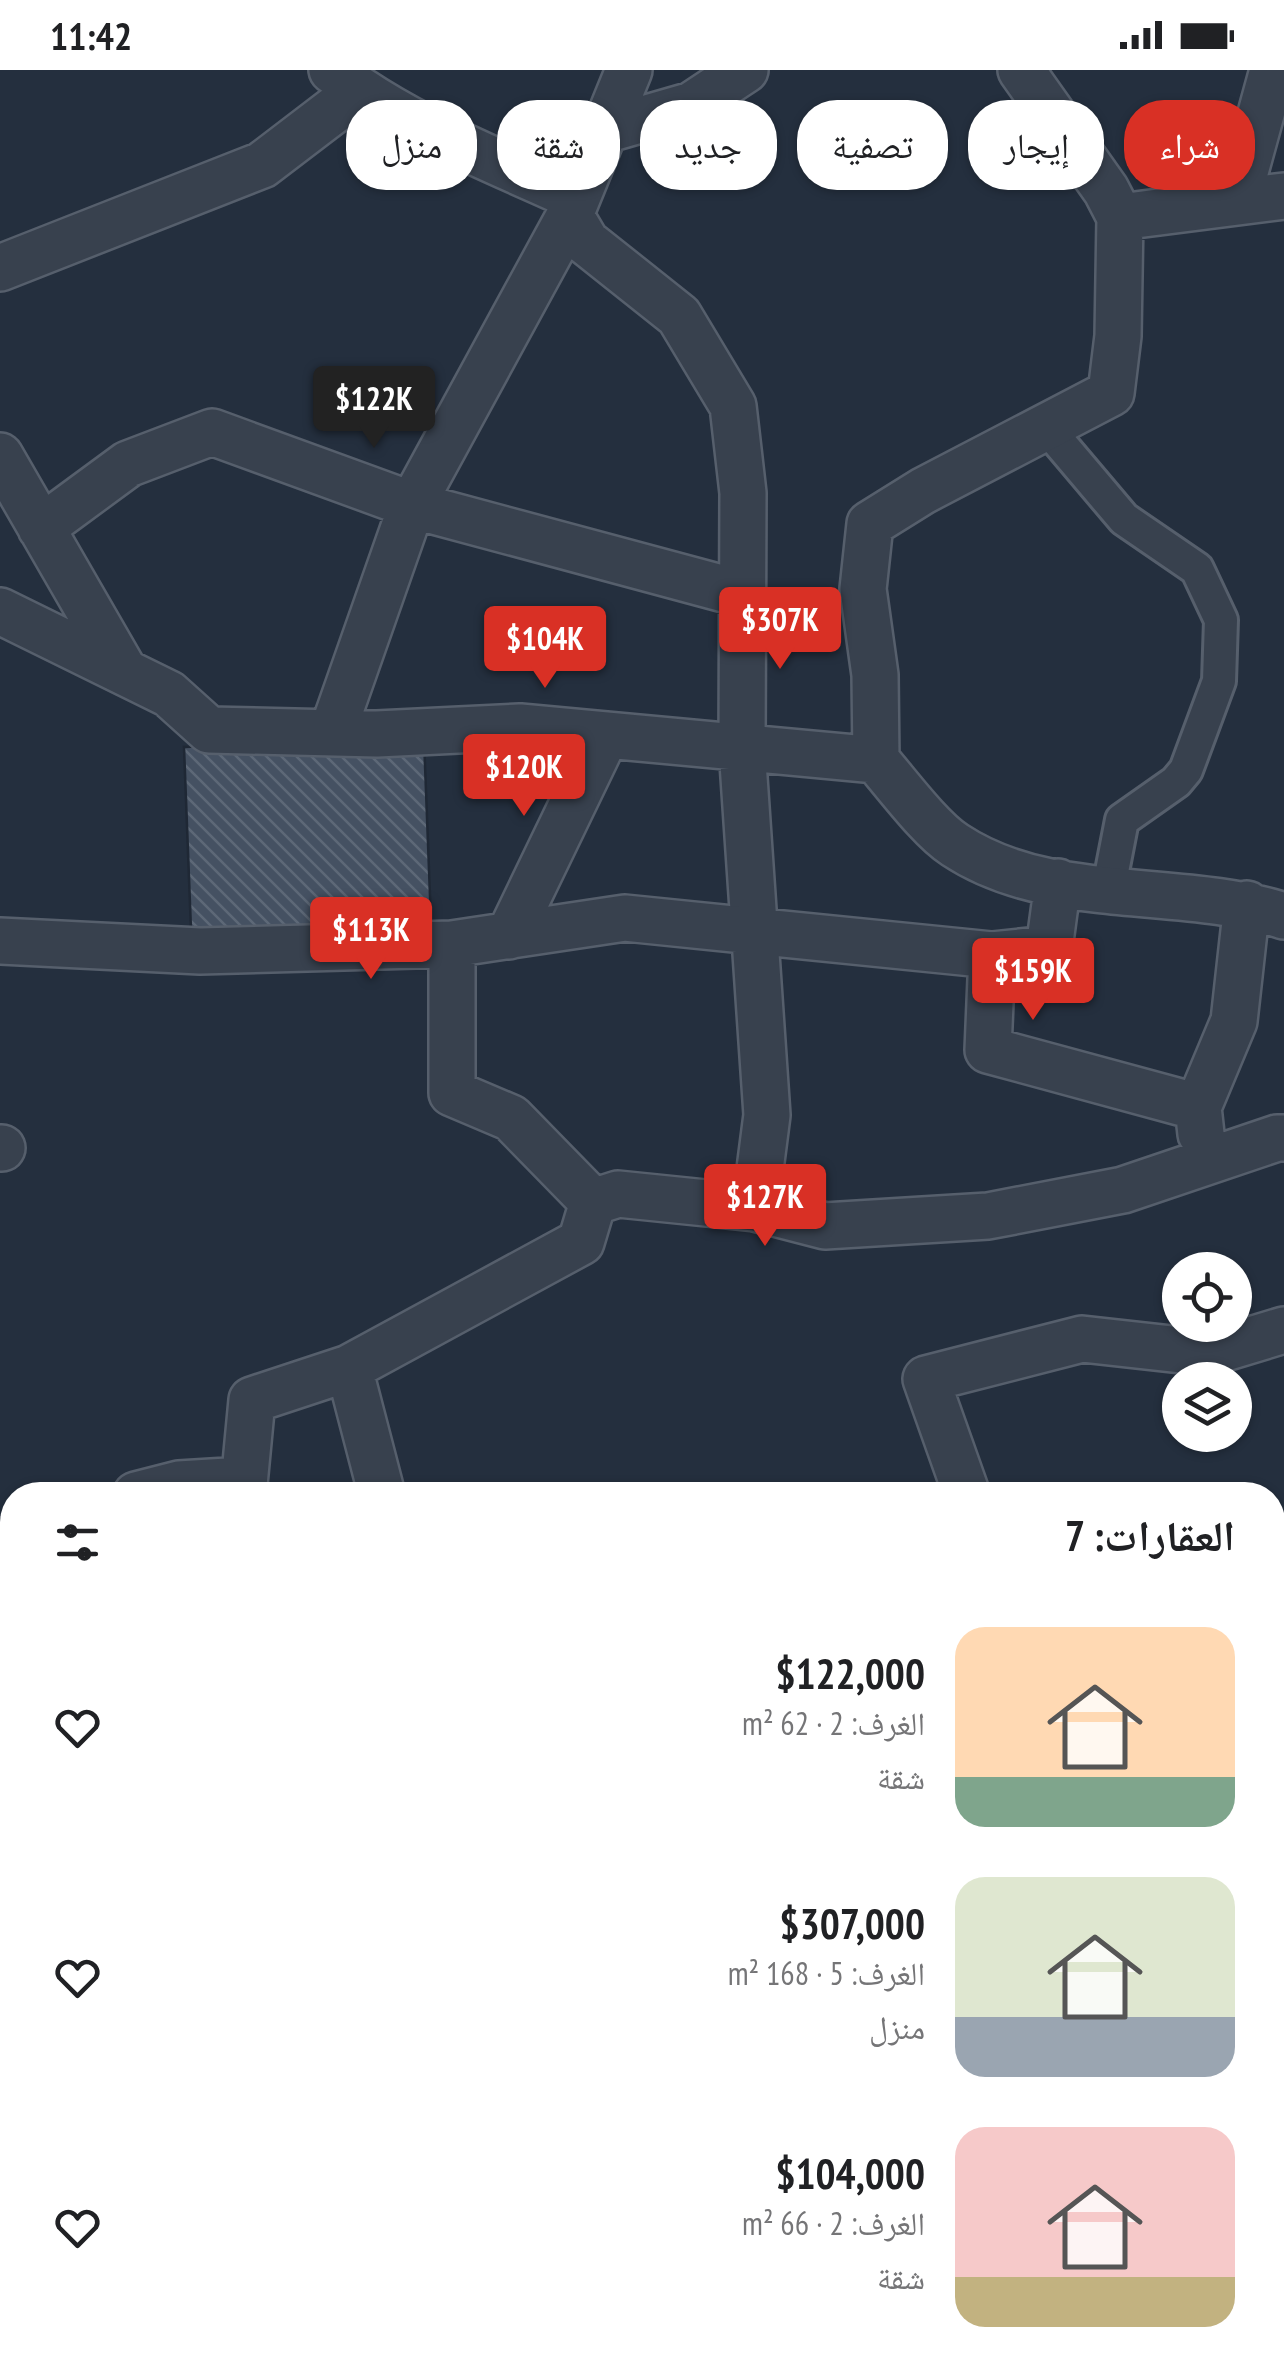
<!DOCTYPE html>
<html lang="ar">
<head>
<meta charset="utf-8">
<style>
	:root { --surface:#fff; --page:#f2f2f2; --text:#202124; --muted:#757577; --accent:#d93025 }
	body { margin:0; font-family:"PT Sans Narrow","Noto Naskh Arabic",sans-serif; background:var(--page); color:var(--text); direction:rtl; height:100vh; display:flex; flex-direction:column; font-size:38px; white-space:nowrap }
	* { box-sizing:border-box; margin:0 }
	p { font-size:32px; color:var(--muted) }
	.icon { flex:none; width:55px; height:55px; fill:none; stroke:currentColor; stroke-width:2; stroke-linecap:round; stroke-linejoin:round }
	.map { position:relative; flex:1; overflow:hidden; direction:ltr }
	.side { position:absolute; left:0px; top:1412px; width:1285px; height:892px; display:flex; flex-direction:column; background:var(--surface); border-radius:40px 40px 0 0; box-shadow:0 2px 8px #0004; direction:rtl }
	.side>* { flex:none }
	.guide { position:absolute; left:30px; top:30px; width:1225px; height:90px; direction:rtl; display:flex; gap:20px }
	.buttons { position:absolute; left:1162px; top:1182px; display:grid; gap:20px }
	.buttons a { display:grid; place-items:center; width:90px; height:90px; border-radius:50%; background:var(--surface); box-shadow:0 2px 8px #0004; font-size:50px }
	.price { position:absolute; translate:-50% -85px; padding:0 22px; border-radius:10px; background:var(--accent); color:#fff; font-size:32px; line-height:65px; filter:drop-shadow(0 2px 5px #0008) }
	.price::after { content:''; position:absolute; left:50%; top:60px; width:30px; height:22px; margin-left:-15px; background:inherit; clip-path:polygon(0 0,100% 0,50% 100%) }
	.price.current { background:#222; color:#fff }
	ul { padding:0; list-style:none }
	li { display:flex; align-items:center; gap:30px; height:250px; padding:0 50px }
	li span { display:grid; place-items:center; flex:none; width:280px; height:200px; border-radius:30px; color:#555 }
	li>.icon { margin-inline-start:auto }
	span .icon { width:120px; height:120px; fill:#fffc; stroke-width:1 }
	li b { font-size:42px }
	h2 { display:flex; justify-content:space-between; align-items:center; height:120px; padding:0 50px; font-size:42px }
	.chip { padding:0 35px; border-radius:40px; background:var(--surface); box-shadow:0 2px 8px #0004; font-size:35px; line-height:90px }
	.chip.current { background:var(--accent); color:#fff }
	.status { display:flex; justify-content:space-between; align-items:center; height:70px; padding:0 50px; background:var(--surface); direction:ltr }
	.status svg { height:28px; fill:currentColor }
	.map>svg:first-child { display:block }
	.building { fill:url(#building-back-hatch); stroke:#1f2835; stroke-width:2.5 }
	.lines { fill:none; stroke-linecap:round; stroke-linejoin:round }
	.pedestrian-casing { stroke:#565f6c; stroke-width:38 }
	.minor-casing { stroke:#565f6c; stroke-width:50 }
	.pedestrian { stroke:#38414e; stroke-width:32 }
	.minor { stroke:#38414e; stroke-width:45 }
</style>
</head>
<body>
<div class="status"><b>11:42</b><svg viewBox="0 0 49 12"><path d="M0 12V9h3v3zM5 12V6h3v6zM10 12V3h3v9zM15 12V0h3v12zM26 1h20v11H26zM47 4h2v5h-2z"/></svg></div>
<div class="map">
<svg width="1284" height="2304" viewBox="0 0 1284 2304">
	<defs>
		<pattern id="building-back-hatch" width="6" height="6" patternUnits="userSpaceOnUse" patternTransform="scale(2.5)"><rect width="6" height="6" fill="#455162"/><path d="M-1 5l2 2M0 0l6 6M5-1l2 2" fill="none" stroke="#5d6877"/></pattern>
	</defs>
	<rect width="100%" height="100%" fill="#242f3e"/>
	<path class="building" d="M424 669 431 852 191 860 184 677Z"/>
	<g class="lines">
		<defs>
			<path id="pedestrian" d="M1047 358 1124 449 1197 499 1221 550 1219 611 1186 700 1176 712 1122 750 1108 822"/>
			<path id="minor" d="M332 0C404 56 495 90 577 128
				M1021 0 1106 120 1120 147 1118 266 1111 323 923 421 870 454 863 519 875 605 876 690C897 714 930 759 955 775 1050 838 1180 812 1284 846
				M605 60 692 35 745 0
				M1237 131 1273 0
				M570 145 586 172 679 246 733 336 743 423 742 678 767 1045 755 1138
				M1120 147 1284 126
				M0 198 262 95 359 21
				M0 386 124 601
				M41 458 128 394 212 362 412 435 743 524
				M0 541 169 624 209 660 377 664 520 657 876 690
				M332 663 412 435 570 145 629 0
				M1058 812 1049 879 992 885 988 980 1198 1037
				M509 866 606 665
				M0 871 200 881 452 874V1023L511 1048 593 1132
				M452 874 625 848 992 885
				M1201 1064 1198 1037 1234 951 1247 834
				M0 1078H2
				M136 1425 179 1414 244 1410
				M243 1425 252 1330 349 1298
				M382 1425 349 1298 581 1172 593 1132 618 1124 755 1138 825 1156 988 1146 1123 1120 1277 1068H1284
				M967 1425 926 1309 1082 1269 1208 1283 1284 1260
				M0 1475 12 1468
				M1272 1583 1284 1574
				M1272 1920 1284 1919
				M1279 2042 1284 2062
				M0 2118 12 2093
				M0 2148 12 2180
				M176 2292 178 2304
				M561 2292 562 2304
				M1126 2292 1129 2304
				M33 2304V2292"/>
		</defs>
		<use href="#pedestrian" class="pedestrian-casing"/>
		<use href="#minor" class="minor-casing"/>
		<use href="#pedestrian" class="pedestrian"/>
		<use href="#minor" class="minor"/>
	</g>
</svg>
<div class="buttons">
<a><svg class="icon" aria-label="locate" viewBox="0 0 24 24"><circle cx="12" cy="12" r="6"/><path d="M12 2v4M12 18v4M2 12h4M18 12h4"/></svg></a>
<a><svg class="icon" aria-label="layers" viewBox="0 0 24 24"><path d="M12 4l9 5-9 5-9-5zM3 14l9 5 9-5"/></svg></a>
</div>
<b class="price current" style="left:374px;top:381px">$122K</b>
<b class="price" style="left:780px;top:602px">$307K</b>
<b class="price" style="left:545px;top:621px">$104K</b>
<b class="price" style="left:524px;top:749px">$120K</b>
<b class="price" style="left:371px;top:912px">$113K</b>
<b class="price" style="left:1033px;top:953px">$159K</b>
<b class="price" style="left:765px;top:1179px">$127K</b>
<div class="guide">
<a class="chip current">شراء</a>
<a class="chip">إيجار</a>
<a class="chip">تصفية</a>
<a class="chip">جديد</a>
<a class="chip">شقة</a>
<a class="chip">منزل</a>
</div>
<section class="side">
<h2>العقارات: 7<svg class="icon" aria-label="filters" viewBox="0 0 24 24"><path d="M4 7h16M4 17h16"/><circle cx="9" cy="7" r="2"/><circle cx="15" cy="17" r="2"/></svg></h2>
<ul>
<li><span style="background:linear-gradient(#ffd9b3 75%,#7fa58c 0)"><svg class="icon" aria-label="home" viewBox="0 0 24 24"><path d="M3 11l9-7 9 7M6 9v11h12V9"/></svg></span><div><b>$122,000</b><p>الغرف: 2 · 62 m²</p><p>شقة</p></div><svg class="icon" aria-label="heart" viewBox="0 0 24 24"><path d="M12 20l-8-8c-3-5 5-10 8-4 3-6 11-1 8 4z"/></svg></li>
<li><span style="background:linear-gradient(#dfe7d0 70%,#9aa5b1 0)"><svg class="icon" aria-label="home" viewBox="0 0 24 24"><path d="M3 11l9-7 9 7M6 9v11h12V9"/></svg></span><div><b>$307,000</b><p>الغرف: 5 · 168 m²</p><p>منزل</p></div><svg class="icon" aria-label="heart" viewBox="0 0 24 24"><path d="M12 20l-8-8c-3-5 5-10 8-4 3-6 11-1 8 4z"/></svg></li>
<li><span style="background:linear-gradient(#f6c9c9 75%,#c2b280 0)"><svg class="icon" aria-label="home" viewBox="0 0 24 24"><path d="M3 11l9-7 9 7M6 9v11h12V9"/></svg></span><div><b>$104,000</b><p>الغرف: 2 · 66 m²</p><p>شقة</p></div><svg class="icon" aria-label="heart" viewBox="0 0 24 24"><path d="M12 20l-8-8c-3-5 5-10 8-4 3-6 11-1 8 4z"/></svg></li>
</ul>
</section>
</div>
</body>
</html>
